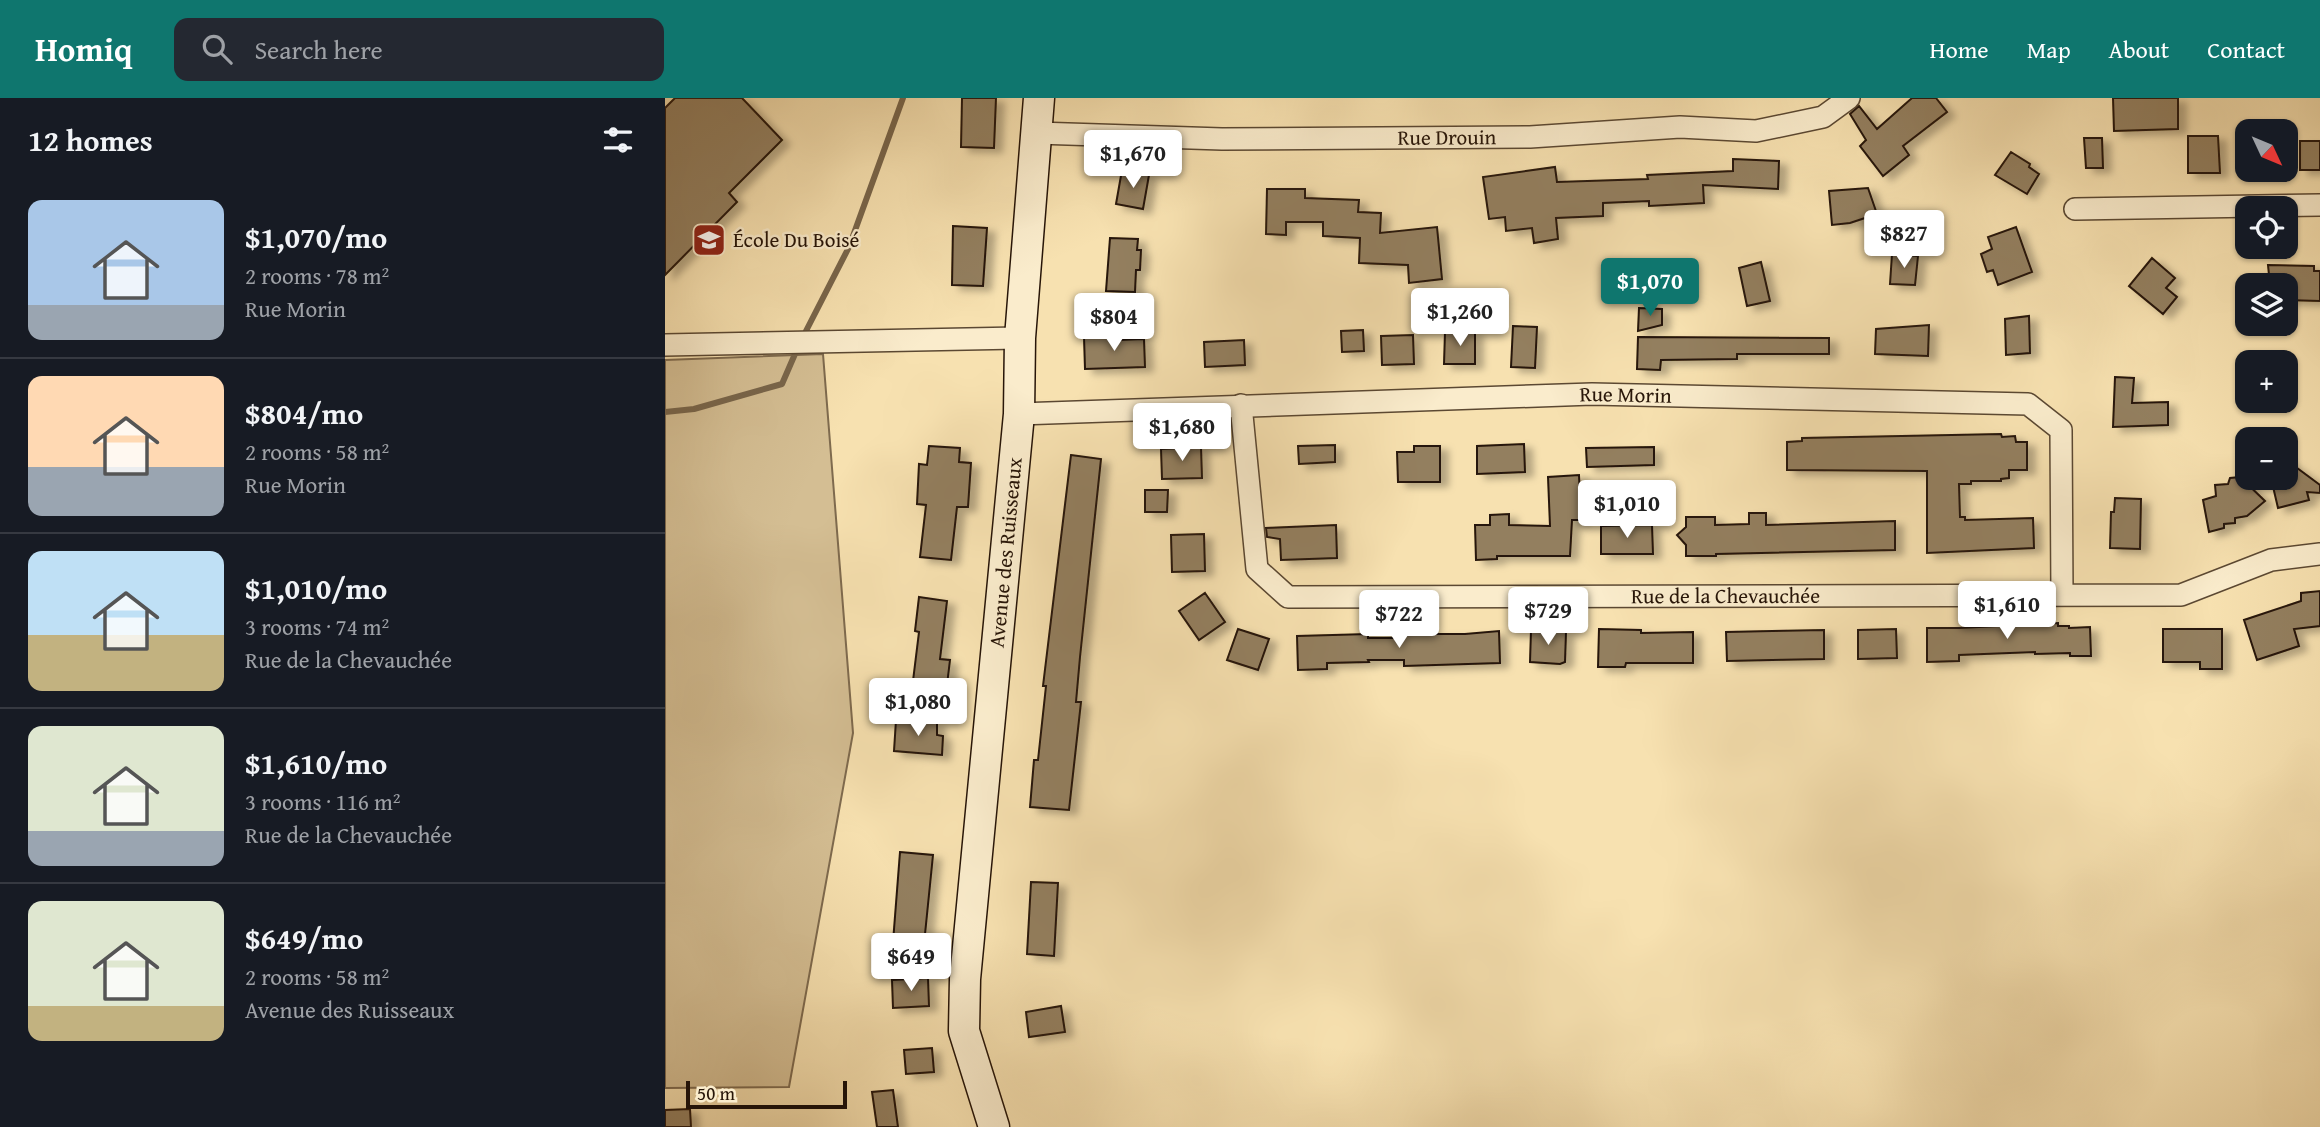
<!DOCTYPE html>
<html lang="en">
<head>
<meta charset="utf-8">
<style>
	:root { --surface:#171b24; --page:#242831; --text:#f1f3f6; --muted:#9ea1a6; --line:#363941; --accent:#0f766e }
	body { margin:0; font-family:"Gentium Book Plus",serif; background:var(--page); color:var(--text); height:100vh; display:flex; flex-direction:column; font-size:26px; white-space:nowrap }
	* { box-sizing:border-box; margin:0 }
	p { font-size:23px; color:var(--muted) }
	.icon { flex:none; width:38px; height:38px; fill:none; stroke:currentColor; stroke-width:2; stroke-linecap:round; stroke-linejoin:round }
	.map { position:relative; flex:1; overflow:hidden }
	.panel { display:flex; flex-direction:column; background:var(--surface); width:665px }
	.panel>* { flex:none }
	.needle { width:46px; rotate:134deg }
	.buttons { position:absolute; left:1570px; top:21px; display:grid; gap:14px }
	.buttons a { display:grid; place-items:center; width:63px; height:63px; border-radius:14px; background:var(--surface); box-shadow:0 2px 5px #0004; font-size:35px }
	.scale { position:absolute; left:21px; bottom:18px; width:161px; box-sizing:border-box; padding-left:7px; border:4px solid #271508; border-top:0; font-size:19px; line-height:24px; white-space:nowrap; color:#271508; -webkit-text-stroke:5px #faeccc; paint-order:stroke }
	.price { position:absolute; translate:-50% -60px; padding:0 16px; border-radius:7px; background:#fff; color:#222; font-size:23px; line-height:46px; filter:drop-shadow(0 2px 4px #0008) }
	.price::after { content:''; position:absolute; left:50%; top:42px; width:21px; height:16px; margin-left:-10px; background:inherit; clip-path:polygon(0 0,100% 0,50% 100%) }
	.price.current { background:var(--accent); color:#fff }
	ul { padding:0; list-style:none }
	li { display:flex; align-items:center; gap:21px; height:175px; padding:0 28px }
	li+li { border-top:2px solid var(--line) }
	li span { display:grid; place-items:center; flex:none; width:196px; height:140px; border-radius:14px; color:#555 }
	li>.icon { margin-inline-start:auto }
	span .icon { width:84px; height:84px; fill:#fffc; stroke-width:1 }
	li b { font-size:30px }
	h2 { display:flex; justify-content:space-between; align-items:center; height:84px; padding:0 28px; font-size:30px }
	header { display:flex; align-items:center; gap:42px; box-sizing:border-box; height:98px; padding:0 35px; background:var(--accent); color:#fff }
	header strong { font-size:33px }
	nav { display:flex; gap:38px; margin-inline-start:auto; font-size:24px }
	.search { width:490px; height:63px; background:var(--page); display:flex; align-items:center; gap:18px; box-sizing:border-box; padding:0 24px; border-radius:14px; color:var(--muted); font-size:26px }
	main { display:flex; flex:1; min-height:0 }
	.map>svg:first-child { display:block }
	.green { fill:#d4be93; stroke:#7e6a4e; stroke-width:2 }
	.lines { fill:none; stroke-linecap:round; stroke-linejoin:round }
	.stream { stroke:#79664b; stroke-width:6 }
	.building { fill:#937f5f; stroke:#271508; stroke-width:2; filter:url(#shadow) }
	.street-casing { stroke:#5b4832; stroke-width:24 }
	.secondary-casing { stroke:#271508; stroke-width:33 }
	.street { stroke:#faeccc; stroke-width:21 }
	.secondary { stroke:#faeccc; stroke-width:30 }
	.labels { text-anchor:middle; stroke-width:5; stroke-linejoin:round; paint-order:stroke }
	.street-label { font-size:21px; fill:#271508; stroke:#faeccc }
	.poi-label { font-size:21px; fill:#271508; stroke:#faeccc; text-anchor:start }
</style>
</head>
<body>
<header>
<strong>Homiq</strong>
<div class="search"><svg class="icon" aria-label="search" viewBox="0 0 24 24"><circle cx="10" cy="10" r="6"/><path d="M15 15l6 6"/></svg>Search here</div>
<nav><a>Home</a><a>Map</a><a>About</a><a>Contact</a></nav>
</header>
<main>
<section class="panel">
<h2>12 homes<svg class="icon" aria-label="filters" viewBox="0 0 24 24"><path d="M4 7h16M4 17h16"/><circle cx="9" cy="7" r="2"/><circle cx="15" cy="17" r="2"/></svg></h2>
<ul>
<li><span style="background:linear-gradient(#a9c7e8 75%,#9aa5b1 0)"><svg class="icon" aria-label="home" viewBox="0 0 24 24"><path d="M3 11l9-7 9 7M6 9v11h12V9"/></svg></span><div><b>$1,070/mo</b><p>2 rooms · 78 m²</p><p>Rue Morin</p></div></li>
<li><span style="background:linear-gradient(#ffd9b3 65%,#9aa5b1 0)"><svg class="icon" aria-label="home" viewBox="0 0 24 24"><path d="M3 11l9-7 9 7M6 9v11h12V9"/></svg></span><div><b>$804/mo</b><p>2 rooms · 58 m²</p><p>Rue Morin</p></div></li>
<li><span style="background:linear-gradient(#bfe0f5 60%,#c2b280 0)"><svg class="icon" aria-label="home" viewBox="0 0 24 24"><path d="M3 11l9-7 9 7M6 9v11h12V9"/></svg></span><div><b>$1,010/mo</b><p>3 rooms · 74 m²</p><p>Rue de la Chevauchée</p></div></li>
<li><span style="background:linear-gradient(#dfe7d0 75%,#9aa5b1 0)"><svg class="icon" aria-label="home" viewBox="0 0 24 24"><path d="M3 11l9-7 9 7M6 9v11h12V9"/></svg></span><div><b>$1,610/mo</b><p>3 rooms · 116 m²</p><p>Rue de la Chevauchée</p></div></li>
<li><span style="background:linear-gradient(#dfe7d0 75%,#c2b280 0)"><svg class="icon" aria-label="home" viewBox="0 0 24 24"><path d="M3 11l9-7 9 7M6 9v11h12V9"/></svg></span><div><b>$649/mo</b><p>2 rooms · 58 m²</p><p>Avenue des Ruisseaux</p></div></li>
</ul>
</section>
<div class="map">
<svg width="1655" height="1029" viewBox="0 0 1655 1029">
	<defs>
		<filter id="shadow"><feDropShadow dx="8" dy="4.5" stdDeviation="3.5" flood-color="#0004"/></filter>
	</defs>
	<rect width="100%" height="100%" fill="#f7e1b0"/>
	<filter id="stains"><feTurbulence type="fractalNoise" baseFrequency=".00286" numOctaves="4"/><feColorMatrix values="0 0 0 0 .2 0 0 0 0 .09 0 0 0 0 .02 0 0 0 .5 -.17"/></filter>
	<radialGradient id="worn" r=".72"><stop offset=".6" stop-color="#630" stop-opacity="0"/><stop offset="1" stop-color="#630" stop-opacity=".3"/></radialGradient>
	<path class="green" d="M158 256 188 635 124 989 0 990V262Z"/>
	<g class="lines">
		<path class="stream" d="M141 233 184 149 238 0
			M0 314 29 311 117 286 130 256"/>
	</g>
	<path class="building" d="M10 0H77L117 42 64 95 72 104 0 177V10Z
		M297 0H331L329 50 296 49Z
		M1247 0H1271L1282 14 1238 48 1244 57 1218 78 1195 48 1201 42 1185 16 1194 8 1212 31Z
		M1448 0H1513V31L1449 33Z
		M1523 38H1553L1555 75H1523Z
		M1419 40H1437L1438 70H1421Z
		M1635 43H1655V72H1635Z
		M1346 54 1365 66 1364 69 1374 76 1362 96 1330 77Z
		M1068 61 1114 63 1113 91 1038 87 1039 105 984 108V103L938 105V118L891 120 893 141 869 145 867 130 841 133 840 119 824 121 818 79 890 69 892 84 983 81 982 77 1068 73Z
		M457 72 484 77 478 111 451 106Z
		M1203 90 1212 116 1185 125 1167 127 1164 93Z
		M602 91H640V100L694 102 693 114 716 115 715 135 772 129 777 181 744 185 743 167 694 165 695 140 658 138V124H621V137L601 136Z
		M288 128 322 130 318 188 287 187Z
		M1351 129 1367 174 1333 187 1328 172 1322 174 1316 156 1327 151 1323 139Z
		M445 140 473 141 472 152H476L475 172H471L470 194 441 193Z
		M1227 156 1253 158 1250 187 1225 186Z
		M1487 160 1510 180 1501 190 1512 199 1498 216 1464 188Z
		M1096 164 1105 203 1082 208 1074 170Z
		M1603 167 1649 168V173H1655V203L1620 202V187H1605Z
		M974 210 997 211V227L973 233Z
		M1364 218 1365 255 1341 257 1340 221Z
		M1264 227 1263 258 1210 256 1211 231Z
		M848 228 872 229 870 270 846 269Z
		M698 232 699 253 677 254 676 233Z
		M780 234H810V266H779Z
		M748 237 749 266 717 267 716 238Z
		M454 238V242L479 241 480 269 420 271 419 239Z
		M973 239 1164 240V256H1072V261L996 262 995 272 972 271Z
		M579 242 580 267 540 269 539 244Z
		M1450 279 1469 280 1467 305 1503 304V327L1448 329Z
		M1336 336 1337 339 1350 338 1351 344H1362V372H1344V380L1336 381V383H1306V386H1294L1295 419H1300V422L1368 420 1369 450 1262 455V373L1122 372V344L1137 343V340Z
		M859 346 860 374 812 376V348Z
		M670 347V364L634 366 633 348Z
		M264 348 295 350 294 364 306 365 303 409H292L286 462 255 459 261 407 252 406 254 366 262 367Z
		M749 348H775V384H733L732 354H749Z
		M536 349 537 380 497 381 496 351Z
		M989 349V367L922 369 921 350Z
		M406 357 436 361 415 559 411 604H416L404 712 365 709 369 662H373L381 588H378Z
		M1620 361 1655 387V395L1642 394 1644 402 1613 410 1606 380H1620Z
		M914 377 916 422H907L905 458H832V461L811 462 810 427H825V417L844 416V427L885 428 883 379Z
		M1575 379 1600 403 1582 418 1570 420V425L1559 426V430L1544 434 1538 402 1551 398 1550 387 1563 386 1565 380Z
		M480 392H503L502 414H480Z
		M1450 400 1476 401 1475 451 1445 450 1446 414H1449Z
		M1084 415H1101V427L1230 423V452L1051 456V458H1021V447L1012 437 1021 429V419H1050V427L1084 426Z
		M671 427 672 460 616 462 615 441 602 439 601 430Z
		M987 427 988 456H936V428Z
		M539 436 540 473 507 474 506 437Z
		M1655 493V528L1629 531 1634 548 1592 562 1579 522 1636 503V495Z
		M540 495 560 524 534 542 514 513Z
		M254 499 282 503 275 561 285 562 281 595 247 591 254 534 250 533Z
		M1393 525V528H1404V530L1425 529 1426 558H1405V555L1370 556V554L1294 557V563L1262 564V530H1294Z
		M573 531 604 541 593 572 562 562Z
		M934 531 976 532V535L1028 534V565H961L960 569H933Z
		M1231 531 1232 560 1193 561V532Z
		M1498 531H1557V571H1535V564H1498Z
		M866 532 901 534 900 564 895 566 865 564Z
		M1159 532V561L1062 563 1061 534Z
		M834 533 835 565 739 568V562H703L704 564 662 565V571L633 572 632 538 703 536V540H739V536H800Z
		M231 622 272 625V637L278 638 277 657 229 653Z
		M235 754 268 757 259 846 228 844Z
		M366 784 393 785 389 858 362 856Z
		M263 880 264 908 228 910 227 882Z
		M396 908 400 934 364 939 361 914Z
		M267 950 269 974 241 976 239 952Z
		M228 992 233 1029H212L207 994Z
		M25 1011 26 1029H0V1012Z"/>
	<g class="lines">
		<defs>
			<g id="street">
				<path id="s1" d="M372 35 557 41 865 39 1015 29 1091 33 1158 19 1184 0"/>
				<path d="M1410 111 1655 107"/>
				<path d="M0 247 355 240"/>
				<path id="s2" d="M576 307 592 471 623 499 1516 497 1606 462 1655 456"/>
				<path id="s3" d="M354 316 927 296 1363 306 1396 332 1397 496"/>
			</g>
			<g id="secondary">
				<path id="s4" d="M329 1029 299 933 300 881 354 316 355 240 374 0"/>
			</g>
		</defs>
		<use href="#street" class="street-casing"/>
		<use href="#secondary" class="secondary-casing"/>
		<use href="#street" class="street"/>
		<use href="#secondary" class="secondary"/>
	</g>
	<defs>
		<symbol id="school-square" viewBox="-11 -11 22 22"><rect x="-9" y="-9" width="18" height="18" rx="4" fill="#8f2418" stroke="#faeccc"/><path d="M0-5L7-2L0 1L-7-2ZM-4 1L0 2.5L4 1V4Q0 6-4 4Z" fill="#fff"/></symbol>
	</defs>
	<g fill-rule="evenodd">
		<use href="#school-square" x="25" y="123" width="38" height="38"/>
	</g>
	<g class="labels">
		<g class="street-label">
			<text dy="7" stroke="none"><textPath href="#s1" startOffset="410">Rue Drouin</textPath></text>
			<text dy="7" stroke="none"><textPath href="#s3" startOffset="607">Rue Morin</textPath></text>
			<text dy="7" stroke="none"><textPath href="#s4" startOffset="581">Avenue des Ruisseaux</textPath></text>
			<text dy="7" stroke="none"><textPath href="#s2" startOffset="644">Rue de la Chevauchée</textPath></text>
		</g>
		<g class="poi-label">
			<text x="68" y="149">École Du Boisé</text>
		</g>
	</g>
	<rect width="100%" height="100%" filter="url(#stains)"/>
	<rect width="100%" height="100%" fill="url(#worn)"/>
</svg>
<div class="buttons">
<a><svg class="needle" viewBox="-14 -14 28 28"><path d="M0-13l5 13h-10z" fill="#e53935"/><path d="M0 13l5-13h-10z" fill="#9ea1a6"/></svg></a>
<a><svg class="icon" aria-label="locate" viewBox="0 0 24 24"><circle cx="12" cy="12" r="6"/><path d="M12 2v4M12 18v4M2 12h4M18 12h4"/></svg></a>
<a><svg class="icon" aria-label="layers" viewBox="0 0 24 24"><path d="M12 4l9 5-9 5-9-5zM3 14l9 5 9-5"/></svg></a>
<a>+</a>
<a>−</a>
</div>
<div class="scale">50 m</div>
<b class="price" style="left:468px;top:92px">$1,670</b>
<b class="price" style="left:1239px;top:172px">$827</b>
<b class="price current" style="left:985px;top:220px">$1,070</b>
<b class="price" style="left:795px;top:250px">$1,260</b>
<b class="price" style="left:449px;top:255px">$804</b>
<b class="price" style="left:517px;top:365px">$1,680</b>
<b class="price" style="left:962px;top:442px">$1,010</b>
<b class="price" style="left:1342px;top:543px">$1,610</b>
<b class="price" style="left:883px;top:549px">$729</b>
<b class="price" style="left:734px;top:552px">$722</b>
<b class="price" style="left:253px;top:640px">$1,080</b>
<b class="price" style="left:246px;top:895px">$649</b>
</div>
</main>
</body>
</html>
